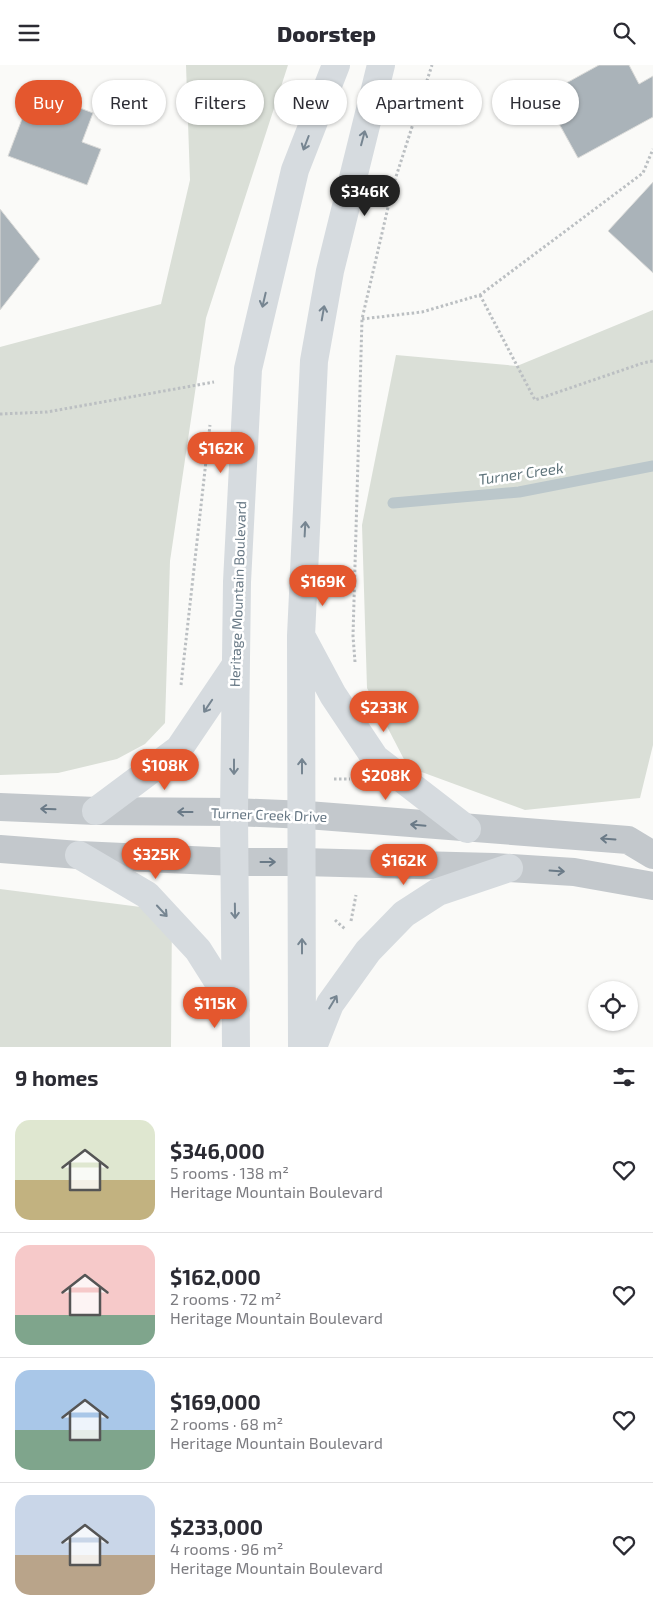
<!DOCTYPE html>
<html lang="en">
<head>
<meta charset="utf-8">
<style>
	:root { --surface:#fff; --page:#f7f7f7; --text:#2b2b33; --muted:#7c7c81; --line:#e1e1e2; --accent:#e4572e }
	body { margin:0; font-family:"Exo 2",sans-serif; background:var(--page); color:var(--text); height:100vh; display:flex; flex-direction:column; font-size:19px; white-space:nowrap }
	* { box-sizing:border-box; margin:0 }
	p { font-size:16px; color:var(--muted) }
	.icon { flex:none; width:28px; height:28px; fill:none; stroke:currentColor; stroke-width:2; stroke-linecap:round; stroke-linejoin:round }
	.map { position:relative; height:982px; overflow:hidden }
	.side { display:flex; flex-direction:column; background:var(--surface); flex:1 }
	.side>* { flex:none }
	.guide { position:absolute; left:15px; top:15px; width:624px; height:45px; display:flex; gap:10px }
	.tools { position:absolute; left:588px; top:916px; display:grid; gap:10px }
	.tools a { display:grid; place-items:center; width:50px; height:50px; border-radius:50%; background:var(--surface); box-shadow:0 1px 4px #0004; font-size:25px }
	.price { position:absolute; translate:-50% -42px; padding:0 11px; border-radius:18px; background:var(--accent); color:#fff; font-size:16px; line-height:32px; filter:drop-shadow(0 1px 2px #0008) }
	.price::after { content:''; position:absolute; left:50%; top:30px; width:15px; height:11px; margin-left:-8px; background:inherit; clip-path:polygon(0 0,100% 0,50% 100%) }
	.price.current { background:#222; color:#fff }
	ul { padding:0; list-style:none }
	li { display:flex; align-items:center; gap:15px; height:125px; padding:0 15px }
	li+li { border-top:1px solid var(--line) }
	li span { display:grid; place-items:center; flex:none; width:140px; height:100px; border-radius:15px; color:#555 }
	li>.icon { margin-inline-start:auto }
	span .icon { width:60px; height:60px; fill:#fffc; stroke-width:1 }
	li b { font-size:21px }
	h2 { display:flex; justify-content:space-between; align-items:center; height:60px; padding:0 15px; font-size:21px }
	.pill { padding:0 18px; border-radius:22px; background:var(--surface); box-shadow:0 1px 4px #0004; font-size:18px; line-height:45px }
	.pill.current { background:var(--accent); color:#fff }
	header { display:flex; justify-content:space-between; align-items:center; height:65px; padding:0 15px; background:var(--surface); font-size:22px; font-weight:800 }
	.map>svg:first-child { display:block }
	.green { fill:#dadfd7 }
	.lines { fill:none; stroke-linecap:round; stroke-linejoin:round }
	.stream { stroke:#bbc7cb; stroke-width:11 }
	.building { fill:#aab3b9; stroke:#dcdcda }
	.path { stroke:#bbbfc2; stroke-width:3; stroke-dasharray:2.5 2.5; stroke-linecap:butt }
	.minor { stroke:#c3c8cc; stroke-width:28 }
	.tertiary { stroke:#c3c8cc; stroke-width:28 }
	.secondary { stroke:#d6dbdf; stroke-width:28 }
	.oneway { stroke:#768591 }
	.oneway2 { stroke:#6a7a87 }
	.labels { text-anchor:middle; stroke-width:5; stroke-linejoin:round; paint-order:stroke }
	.street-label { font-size:14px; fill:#657683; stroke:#fff }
	.water-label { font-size:15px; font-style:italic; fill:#60757c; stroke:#fff }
</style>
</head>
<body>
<header><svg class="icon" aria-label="menu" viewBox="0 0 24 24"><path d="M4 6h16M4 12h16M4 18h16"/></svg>Doorstep<svg class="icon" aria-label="search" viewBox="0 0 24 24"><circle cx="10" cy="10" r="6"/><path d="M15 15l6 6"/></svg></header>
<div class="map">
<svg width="653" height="982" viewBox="0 0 653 982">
	<rect width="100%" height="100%" fill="#fafaf8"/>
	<path class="green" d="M186 0H288L206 253 170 496 165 658 145 679 117 694 58 708 0 710V282L161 239 190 115Z
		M653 245V680L640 733 525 745 408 702 367 623 362 460 396 290 517 301Z
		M0 824 172 846 171 982H0Z"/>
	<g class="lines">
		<path class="stream" d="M393 438 519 427 653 401"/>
	</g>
	<path class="building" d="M599 0H629L639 19 653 11V52L578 93 557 55 572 46 559 22Z
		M33 25 93 48 82 77 101 84 87 120 8 91Z
		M653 117V208L608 166Z
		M0 144 40 194 0 245Z"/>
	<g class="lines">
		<path class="path" d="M480 230 535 335 643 298 653 296
			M362 254 422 247 480 230 643 108 653 84
			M0 349 47 347 214 317
			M355 597 353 571 362 254 393 121 432 0
			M181 620 210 360
			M334 714H350
			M335 855 345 864
			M351 856 356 830"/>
		<path class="minor" d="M0 742 96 746 234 747
			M0 784 79 790 235 797"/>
		<path class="tertiary" d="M234 747 307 750 628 775 653 790
			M235 797H302L494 802 574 807 653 821"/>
		<path class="secondary" d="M303 574 333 630 375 693 467 764
			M96 746 179 684 235 601
			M79 790 147 830 198 885 236 945
			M236 982 234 747 237 517 248 304 295 105 336 0
			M302 982 301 571 314 296 330 206 381 0
			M313 982 330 939 368 886 404 849 438 827 509 803"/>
	</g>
	<defs><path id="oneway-shaft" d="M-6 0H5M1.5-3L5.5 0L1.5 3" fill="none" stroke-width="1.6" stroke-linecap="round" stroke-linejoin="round" transform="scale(1.25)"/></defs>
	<g class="oneway">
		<use href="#oneway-shaft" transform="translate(363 73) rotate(-75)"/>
		<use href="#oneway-shaft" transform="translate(306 78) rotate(111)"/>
		<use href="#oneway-shaft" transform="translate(264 235) rotate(103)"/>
		<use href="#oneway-shaft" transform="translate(323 248) rotate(-80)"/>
		<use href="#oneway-shaft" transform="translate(305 464) rotate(-87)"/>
		<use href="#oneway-shaft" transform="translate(208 641) rotate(124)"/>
		<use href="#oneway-shaft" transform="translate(302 701) rotate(-90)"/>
		<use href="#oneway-shaft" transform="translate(234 702) rotate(90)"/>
		<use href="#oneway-shaft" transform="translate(162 846) rotate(47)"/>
		<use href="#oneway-shaft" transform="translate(235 846) rotate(89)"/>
		<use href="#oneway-shaft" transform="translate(302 881) rotate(-90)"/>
		<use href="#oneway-shaft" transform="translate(333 937) rotate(-59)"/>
	</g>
	<g class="oneway2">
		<use href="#oneway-shaft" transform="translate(48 744) rotate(-178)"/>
		<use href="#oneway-shaft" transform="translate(185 747) rotate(-180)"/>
		<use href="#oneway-shaft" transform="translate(418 760) rotate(-175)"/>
		<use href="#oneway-shaft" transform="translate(608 774) rotate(-176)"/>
		<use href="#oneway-shaft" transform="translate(268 797)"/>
		<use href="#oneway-shaft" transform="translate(557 806) rotate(4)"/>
	</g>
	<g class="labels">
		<g class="street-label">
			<text transform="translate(238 529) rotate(-88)" y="5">Heritage Mountain Boulevard</text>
			<text transform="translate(269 750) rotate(2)" y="5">Turner Creek Drive</text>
		</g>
		<g class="water-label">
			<text transform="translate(521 409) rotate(-8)" y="5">Turner Creek</text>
		</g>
	</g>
</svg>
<div class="tools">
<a><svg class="icon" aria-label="locate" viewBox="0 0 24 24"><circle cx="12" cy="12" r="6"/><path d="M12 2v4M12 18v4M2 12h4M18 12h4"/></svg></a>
</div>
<b class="price current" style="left:365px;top:152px">$346K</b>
<b class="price" style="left:221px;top:409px">$162K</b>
<b class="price" style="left:323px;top:542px">$169K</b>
<b class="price" style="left:384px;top:668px">$233K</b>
<b class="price" style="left:165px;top:726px">$108K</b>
<b class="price" style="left:386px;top:736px">$208K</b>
<b class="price" style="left:156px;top:815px">$325K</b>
<b class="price" style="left:404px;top:821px">$162K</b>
<b class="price" style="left:215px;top:964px">$115K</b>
<div class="guide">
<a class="pill current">Buy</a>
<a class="pill">Rent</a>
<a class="pill">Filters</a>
<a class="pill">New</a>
<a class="pill">Apartment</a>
<a class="pill">House</a>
</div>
</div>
<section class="side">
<h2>9 homes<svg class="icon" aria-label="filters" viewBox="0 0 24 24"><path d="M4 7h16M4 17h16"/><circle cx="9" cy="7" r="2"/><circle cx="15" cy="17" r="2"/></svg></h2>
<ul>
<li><span style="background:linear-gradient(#dfe7d0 60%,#c2b280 0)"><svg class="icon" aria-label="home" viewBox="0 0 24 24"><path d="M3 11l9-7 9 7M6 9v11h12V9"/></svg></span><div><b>$346,000</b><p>5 rooms · 138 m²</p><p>Heritage Mountain Boulevard</p></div><svg class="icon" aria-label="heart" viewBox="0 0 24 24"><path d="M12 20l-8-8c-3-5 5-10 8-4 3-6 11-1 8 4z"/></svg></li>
<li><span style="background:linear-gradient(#f6c9c9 70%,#7fa58c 0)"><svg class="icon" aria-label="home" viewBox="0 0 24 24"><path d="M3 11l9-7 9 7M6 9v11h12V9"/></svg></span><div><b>$162,000</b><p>2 rooms · 72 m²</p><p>Heritage Mountain Boulevard</p></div><svg class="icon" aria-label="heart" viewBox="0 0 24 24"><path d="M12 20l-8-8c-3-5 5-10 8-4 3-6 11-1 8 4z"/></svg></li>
<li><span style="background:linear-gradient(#a9c7e8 60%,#7fa58c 0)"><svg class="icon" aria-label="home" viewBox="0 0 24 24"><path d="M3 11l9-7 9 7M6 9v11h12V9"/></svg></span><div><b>$169,000</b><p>2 rooms · 68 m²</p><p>Heritage Mountain Boulevard</p></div><svg class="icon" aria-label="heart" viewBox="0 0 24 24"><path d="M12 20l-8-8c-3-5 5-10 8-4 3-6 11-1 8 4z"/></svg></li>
<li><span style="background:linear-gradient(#c9d6e8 60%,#b9a48a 0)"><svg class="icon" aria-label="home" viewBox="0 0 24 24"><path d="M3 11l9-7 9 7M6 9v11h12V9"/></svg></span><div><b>$233,000</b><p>4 rooms · 96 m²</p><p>Heritage Mountain Boulevard</p></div><svg class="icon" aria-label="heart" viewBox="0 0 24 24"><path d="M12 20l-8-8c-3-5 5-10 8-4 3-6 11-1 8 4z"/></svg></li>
</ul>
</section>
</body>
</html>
